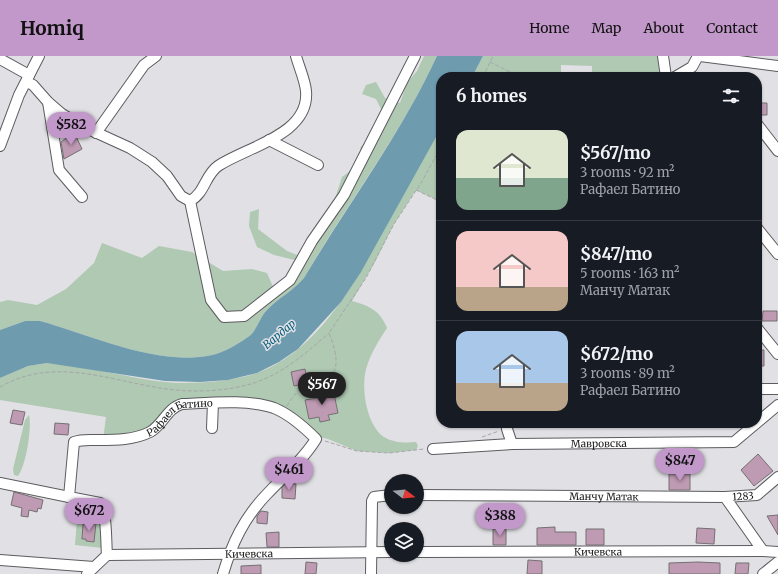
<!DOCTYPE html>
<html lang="en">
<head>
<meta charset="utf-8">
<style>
	:root { --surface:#171b24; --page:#20242c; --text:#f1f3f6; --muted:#9ea1a6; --line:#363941; --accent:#c198c9 }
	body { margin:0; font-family:Merriweather,serif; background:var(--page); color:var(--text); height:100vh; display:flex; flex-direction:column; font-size:15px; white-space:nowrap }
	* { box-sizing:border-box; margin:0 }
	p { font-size:13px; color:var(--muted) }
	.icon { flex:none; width:22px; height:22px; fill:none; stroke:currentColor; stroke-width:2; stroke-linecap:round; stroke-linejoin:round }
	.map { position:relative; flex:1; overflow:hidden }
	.sheet { position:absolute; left:436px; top:16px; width:326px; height:356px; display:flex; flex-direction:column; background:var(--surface); border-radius:16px; box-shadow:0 1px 3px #0004 }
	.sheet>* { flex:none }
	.needle { width:26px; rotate:106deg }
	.fabs { position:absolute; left:384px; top:418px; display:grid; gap:8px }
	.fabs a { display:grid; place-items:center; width:40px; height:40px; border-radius:50%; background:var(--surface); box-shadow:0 1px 3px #0004; font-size:20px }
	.price { position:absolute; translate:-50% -34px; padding:0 9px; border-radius:14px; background:var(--accent); color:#111; font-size:13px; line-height:26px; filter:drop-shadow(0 1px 2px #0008) }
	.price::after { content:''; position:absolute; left:50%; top:24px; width:12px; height:9px; margin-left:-6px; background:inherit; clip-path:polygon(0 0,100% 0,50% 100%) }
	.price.active { background:#222; color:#fff }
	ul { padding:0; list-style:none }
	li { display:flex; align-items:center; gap:12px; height:100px; padding:0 20px }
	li+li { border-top:1px solid var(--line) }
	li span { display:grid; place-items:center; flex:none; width:112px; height:80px; border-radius:12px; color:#555 }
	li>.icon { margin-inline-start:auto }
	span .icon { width:48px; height:48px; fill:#fffc; stroke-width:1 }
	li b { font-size:17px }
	h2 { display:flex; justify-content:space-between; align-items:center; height:48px; padding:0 20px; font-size:17px }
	header { display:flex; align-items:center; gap:24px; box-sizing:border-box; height:56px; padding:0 20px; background:var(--accent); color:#111 }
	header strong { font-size:19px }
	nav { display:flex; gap:22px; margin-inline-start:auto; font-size:14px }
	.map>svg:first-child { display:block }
	.green { fill:#afc9b2; fill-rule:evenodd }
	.water { fill:#6f9baf }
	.building { fill:#bf9ab3; stroke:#747072 }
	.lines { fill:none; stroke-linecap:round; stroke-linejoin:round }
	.minor-casing { stroke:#5c5b5f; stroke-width:12 }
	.path { stroke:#a6a6a9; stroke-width:1; stroke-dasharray:4 2; stroke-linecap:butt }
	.minor { stroke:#fff; stroke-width:10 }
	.labels { text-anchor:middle; stroke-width:3; stroke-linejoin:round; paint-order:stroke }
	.street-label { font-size:10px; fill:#202021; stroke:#e1e0e5 }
	.water-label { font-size:11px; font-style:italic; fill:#035c79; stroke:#e1e0e5 }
</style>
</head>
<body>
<header>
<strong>Homiq</strong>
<nav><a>Home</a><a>Map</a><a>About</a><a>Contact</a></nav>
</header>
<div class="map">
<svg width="778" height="518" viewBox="0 0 778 518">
	<rect width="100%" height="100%" fill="#e1e0e5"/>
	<path class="green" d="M424 0H437C401 78 347 148 304 222 293 235 278 242 267 254 259 262 257 275 248 281 238 288 223 297 212 299 158 311 91 279 40 265H25L0 274V246L8 244 37 249 66 233 94 207 102 187 142 202 159 190 192 196 223 215 252 213 267 217 274 233 293 217 299 205 274 199 257 191 249 170 250 156 259 153 258 173 287 195 297 199 313 191 332 152 342 121 365 104 360 92 378 71 384 59 376 43 362 38 366 29 376 26 385 42 400 47 407 27 417 15Z
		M483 0H663L666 21H592V10L561 9V21H472Z
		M441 72V146L416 134 394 168 375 206 352 245C369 250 380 254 387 272 379 284 371 297 367 310 360 329 366 369 384 381 394 387 405 387 416 386L418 390 416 394 389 397 357 395 328 383 312 379 276 352 182 348 158 370 103 384 106 361 0 344V322L28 310 47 307C92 309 136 326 182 327 206 327 233 325 257 317 327 292 367 204 400 143 413 119 427 96 441 72ZM305 313 308 327 294 330 291 316ZM326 333 328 339 334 338 338 356 328 359 329 364 320 366 319 361 305 344 317 342 316 335Z
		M29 359C32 372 26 410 18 420L14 419 13 413 25 364Z
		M78 450 97 452 100 455 103 492 75 489ZM88 466 96 467 94 486 86 485V483L82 482 83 468 88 469Z"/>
	<path class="water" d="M437 0H483L472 21H441V72L361 216 341 246 298 293 279 306 257 317 228 324 200 326 165 325 47 307 28 310 0 322V274L25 265H40C91 279 158 311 212 299 223 297 238 288 248 281 257 275 259 262 267 254 278 242 293 235 304 222 348 148 401 78 437 0Z"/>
	<path class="building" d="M757 47H767V59H757Z
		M74 76 82 93 64 103 61 86Z
		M763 255H777V265H762Z
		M757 294H764V310H757Z
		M305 313 308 327 294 330 291 316Z
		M327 333 328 339 334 338 338 357 328 359 330 364 320 366 319 361 309 363 305 344 317 342 316 335Z
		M13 354 25 356 22 369 10 367Z
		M55 367 69 368 68 379 54 378Z
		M758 398 773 415 754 430 741 414Z
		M669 418H690V434H669Z
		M287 427 296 428 295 443 282 442V431Z
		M14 436 43 444 41 453 38 452 37 456 29 454 28 461 21 460 22 452 11 449Z
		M261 455 268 456 267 468 257 467V460Z
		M778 459V479L767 460Z
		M88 466 96 467 94 486 86 485V483H82L83 468 88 469Z
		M555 471V476H576V489H537V472Z
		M697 472 715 473 714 488 696 487Z
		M493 473H506V489H493Z
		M586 473H604V489H586Z
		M279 476V491H267L266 477Z
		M528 504 542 505V518H527Z
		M306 506 317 507 316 518H305Z
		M698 506 720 507V518H669V507Z
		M736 507H749L748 518H735Z
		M261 509V518H241V510Z"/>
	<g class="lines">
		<defs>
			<g id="minor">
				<path d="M663 0 666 21"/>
				<path d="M700 0 778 10"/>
				<path d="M0 3 29 19"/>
				<path d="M675 21 692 11 698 0"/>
				<path d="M27 26 33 29 48 46 62 58 84 71 130 92 152 106 167 120 181 140 190 145C205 137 205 119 218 110 246 91 310 79 306 35 305 24 299 11 296 0"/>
				<path d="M48 46 59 114 82 141"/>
				<path d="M757 68 778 95"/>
				<path d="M96 77 144 9 156 0"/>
				<path d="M269 84 318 109"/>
				<path d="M0 90 19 39 39 0"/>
				<path d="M190 145 211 244 224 261 244 260 290 224 312 185 344 139 415 0"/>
				<path d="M757 172 778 198"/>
				<path d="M757 272 778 298"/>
				<path d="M757 333H778"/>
				<path d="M212 372 213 347"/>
				<path d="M507 373 512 388"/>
				<path id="s1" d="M433 393 512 388 734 386 778 349"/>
				<path d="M0 427 69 441"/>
				<path id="s2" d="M417 439 725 441 757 439 778 421"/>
				<path d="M725 441 763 495"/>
				<path id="s3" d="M417 496 763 495 778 496"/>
				<path id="s4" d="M107 499 391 496"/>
				<path d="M0 504 94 511"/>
				<path id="s5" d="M87 518 107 499C106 489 107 454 100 447L69 441 74 386C82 383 90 384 98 384 116 384 134 384 150 376 163 369 167 352 182 348 208 347 249 343 274 352 289 358 305 372 316 383 303 404 284 420 267 438 244 462 232 487 223 518"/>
				<path d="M371 518 372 445 374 441 391 439"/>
				<path d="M763 518 778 506"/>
			</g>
		</defs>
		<use href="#minor" class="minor-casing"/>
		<path class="path" d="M490 6 512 17 526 21
			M483 21 493 0
			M416 134 441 146
			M0 331C52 301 105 323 160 332 190 337 225 336 254 327 284 317 306 297 329 277
			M287 350C291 342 298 334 306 329 312 326 320 326 327 323 343 314 334 290 329 277L366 222 394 168 421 127 441 91
			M482 381 499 375
			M325 385 357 395 389 397 424 393"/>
		<use href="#minor" class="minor"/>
	</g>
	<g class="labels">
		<g class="street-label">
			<text dy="4" stroke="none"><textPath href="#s5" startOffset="280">Рафаел Батино</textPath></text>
			<text dy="4" stroke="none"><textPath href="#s1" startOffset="166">Мавровска</textPath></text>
			<text dy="4" stroke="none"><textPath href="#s2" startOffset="326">1283</textPath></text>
			<text dy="4" stroke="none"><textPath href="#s2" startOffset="187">Манчу Матак</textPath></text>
			<text dy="4" stroke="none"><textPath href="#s3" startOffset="181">Кичевска</textPath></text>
			<text dy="4" stroke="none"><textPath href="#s4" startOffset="142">Кичевска</textPath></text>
		</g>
		<g class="water-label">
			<text transform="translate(279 278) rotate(-40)" y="4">Вардар</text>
		</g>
	</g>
</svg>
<div class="fabs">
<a><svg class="needle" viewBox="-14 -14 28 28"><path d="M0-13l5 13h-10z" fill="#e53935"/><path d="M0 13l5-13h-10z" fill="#9ea1a6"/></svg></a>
<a><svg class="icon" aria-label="layers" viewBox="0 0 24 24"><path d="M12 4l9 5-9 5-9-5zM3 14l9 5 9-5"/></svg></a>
</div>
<b class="price" style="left:71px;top:90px">$582</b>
<b class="price active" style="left:322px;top:350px">$567</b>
<b class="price" style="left:680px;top:426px">$847</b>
<b class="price" style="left:289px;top:435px">$461</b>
<b class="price" style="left:89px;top:476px">$672</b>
<b class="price" style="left:500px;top:481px">$388</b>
<section class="sheet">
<h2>6 homes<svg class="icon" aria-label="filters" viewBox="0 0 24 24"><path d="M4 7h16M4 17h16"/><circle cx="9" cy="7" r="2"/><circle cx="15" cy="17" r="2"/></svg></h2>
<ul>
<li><span style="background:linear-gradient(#dfe7d0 60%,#7fa58c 0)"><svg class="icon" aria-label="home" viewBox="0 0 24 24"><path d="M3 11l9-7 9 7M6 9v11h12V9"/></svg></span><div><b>$567/mo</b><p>3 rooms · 92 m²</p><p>Рафаел Батино</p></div></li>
<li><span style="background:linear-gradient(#f6c9c9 70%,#b9a48a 0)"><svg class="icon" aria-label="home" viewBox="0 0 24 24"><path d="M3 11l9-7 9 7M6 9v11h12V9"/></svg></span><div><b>$847/mo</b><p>5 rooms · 163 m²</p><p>Манчу Матак</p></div></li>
<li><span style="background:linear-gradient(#a9c7e8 65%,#b9a48a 0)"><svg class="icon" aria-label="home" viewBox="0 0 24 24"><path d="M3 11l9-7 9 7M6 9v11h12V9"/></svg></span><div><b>$672/mo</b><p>3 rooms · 89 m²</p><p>Рафаел Батино</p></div></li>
</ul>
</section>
</div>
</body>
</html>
